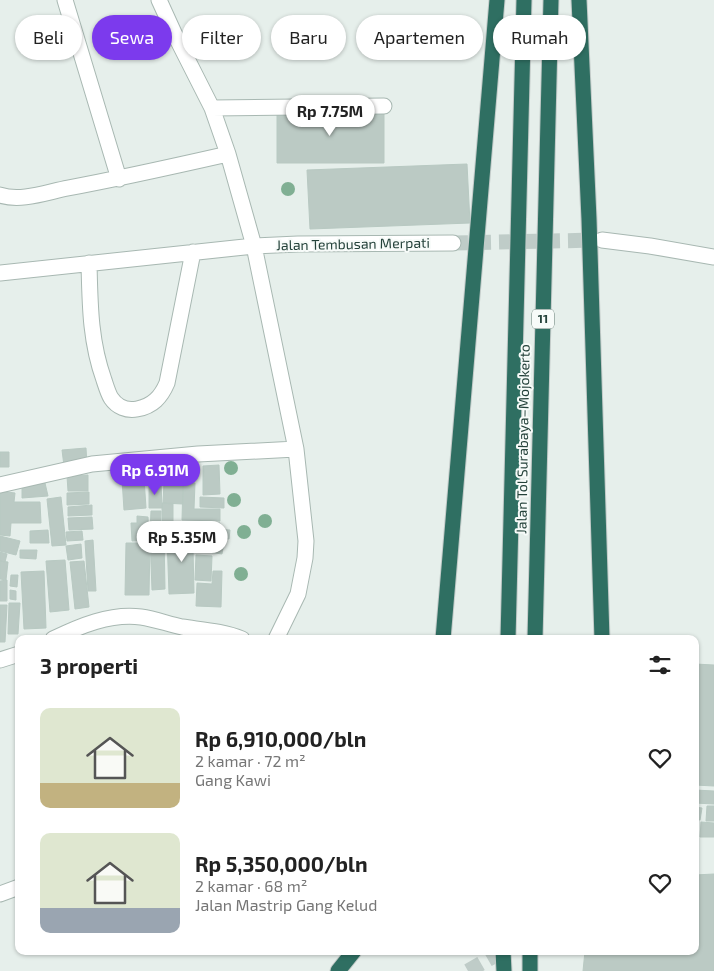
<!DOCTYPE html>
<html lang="id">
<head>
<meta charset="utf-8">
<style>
	:root { --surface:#fff; --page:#f6f6f6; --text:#222; --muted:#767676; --accent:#7c3aed }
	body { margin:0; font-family:"Exo 2",sans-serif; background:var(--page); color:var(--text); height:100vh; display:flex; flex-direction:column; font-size:19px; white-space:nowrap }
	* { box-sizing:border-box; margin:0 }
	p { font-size:16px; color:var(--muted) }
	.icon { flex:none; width:28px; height:28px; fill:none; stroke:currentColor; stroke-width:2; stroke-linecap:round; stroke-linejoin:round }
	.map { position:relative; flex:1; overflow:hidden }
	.panel { position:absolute; left:15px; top:635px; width:684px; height:320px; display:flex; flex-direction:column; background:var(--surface); border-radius:10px; box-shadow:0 1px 4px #0004 }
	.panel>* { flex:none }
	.top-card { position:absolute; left:15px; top:15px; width:685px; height:45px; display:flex; gap:10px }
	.price { position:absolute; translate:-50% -42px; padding:0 11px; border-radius:18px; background:#fff; color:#222; font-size:16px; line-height:32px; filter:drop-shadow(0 1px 2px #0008) }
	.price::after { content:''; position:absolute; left:50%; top:30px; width:15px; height:11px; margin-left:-8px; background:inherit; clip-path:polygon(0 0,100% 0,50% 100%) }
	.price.current { background:var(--accent); color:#fff }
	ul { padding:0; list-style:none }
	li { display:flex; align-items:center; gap:15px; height:125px; padding:0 25px }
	li span { display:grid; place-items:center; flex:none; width:140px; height:100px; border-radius:10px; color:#555 }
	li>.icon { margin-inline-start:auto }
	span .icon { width:60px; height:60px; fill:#fffc; stroke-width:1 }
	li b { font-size:21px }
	h2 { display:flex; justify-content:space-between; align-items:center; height:60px; padding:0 25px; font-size:21px }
	.chip { padding:0 18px; border-radius:22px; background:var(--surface); box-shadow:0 1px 4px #0004; font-size:18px; line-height:45px }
	.chip.current { background:var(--accent); color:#fff }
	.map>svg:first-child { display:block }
	.building { fill:#bbcac4; stroke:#b8c9c2 }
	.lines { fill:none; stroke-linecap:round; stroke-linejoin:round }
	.minor-tunnel { stroke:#bfccc8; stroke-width:15; stroke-dasharray:15 8; stroke-linecap:butt }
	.highway-tunnel { stroke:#bfccc8; stroke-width:15; stroke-dasharray:15 8; stroke-linecap:butt }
	.minor-casing { stroke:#a8b8b2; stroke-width:17 }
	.highway-casing { stroke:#c2cac8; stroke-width:17 }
	.minor { stroke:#fff; stroke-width:15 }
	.highway { stroke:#2f6f62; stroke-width:15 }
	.tree { fill:#80af93 }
	.labels { text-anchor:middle; stroke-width:4; stroke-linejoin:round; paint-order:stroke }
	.shield { fill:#f7fbf9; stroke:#637a73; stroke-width:1 }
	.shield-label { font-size:12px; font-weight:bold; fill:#24423a }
	.street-label { font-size:14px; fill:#24423a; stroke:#f7fbf9 }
</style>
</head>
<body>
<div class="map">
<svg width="714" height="971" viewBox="0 0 714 971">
	<rect width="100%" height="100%" fill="#e6efeb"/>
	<path class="building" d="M277 111H384V163H277Z
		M467 164 470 223 310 229 307 170Z
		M86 448 87 465 64 466 62 450Z
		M0 452H9V467H0Z
		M177 458H191L192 480H178Z
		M143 463 146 508 124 510 121 464Z
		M219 465 220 494 203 495V466Z
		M88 475V491H68L67 476Z
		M22 481 45 483 48 496 22 498Z
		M149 483H161L162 508H149Z
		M164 483H183V504L163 503Z
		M183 483H195L194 509H220V521L182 520Z
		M0 491 15 493 14 502H40L41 523H11L10 536 0 535Z
		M89 492V504L67 505V493Z
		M61 497 66 545 52 546 47 499Z
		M200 497 224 498V508L200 507Z
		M162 503 173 504V523L162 522Z
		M92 505V515L68 516V507Z
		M151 511H161L160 532 150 531Z
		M137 516 148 517 149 540 132 541 131 523H137Z
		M92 517 93 529 69 530 68 518Z
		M196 522 220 523V528L196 527Z
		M198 528 230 530 229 539 198 537Z
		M48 530 49 543H30V531Z
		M82 531 83 540 67 541 66 532Z
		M192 535V538L207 540 205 551 193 549 194 593 169 594 167 536Z
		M0 536 20 541 16 555 0 551Z
		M150 536H164L165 589 152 590Z
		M93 540 96 591H88L85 541Z
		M210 540 224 542 222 554 208 552Z
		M126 543H150L149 595H125Z
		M81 544 82 558 68 560 66 546Z
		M20 550H37L36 559 20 558Z
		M0 552 7 554 5 562 0 561Z
		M196 555 212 556 211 581 195 580Z
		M65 560 69 610 50 612 46 561Z
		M0 561 8 562 6 580 0 579Z
		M84 561 89 607 75 609 70 562Z
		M44 571 46 628 24 629 21 572Z
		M213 571H222L221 607 196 606 197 583 212 584Z
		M11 575H18L17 587 10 586Z
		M7 580V601H0V581Z
		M10 590 16 591V600L10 599Z
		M9 603H20L18 634H8Z
		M0 605H7L5 642H0Z
		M695 664 714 665V786L695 785Z
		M695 790 714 791V804L695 803Z
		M707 806H714V821H706Z
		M695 807 702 808 700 820 695 819Z
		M701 822 714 823V837H700Z
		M714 874V971H583L585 951H695V875Z"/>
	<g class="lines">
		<path class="minor-tunnel" d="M453 243 601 240"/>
		<path class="highway-tunnel" d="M468 971 503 951"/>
		<defs>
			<path id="minor" d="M65 0 119 179
				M159 0 175 35 212 108 228 154 254 246 296 449 306 541 305 558 298 594 276 639
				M212 108 384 106
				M0 195C21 202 47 192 68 188 122 178 175 166 228 154
				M602 240 650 246 714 257
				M89 263C90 304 90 341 104 380 106 386 108 393 111 398 117 407 127 411 137 409 153 406 161 397 167 383L193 252
				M0 273 254 246 298 244 453 243
				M0 485 92 464 198 454 296 449
				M53 639C80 626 110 613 141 617 155 619 168 624 182 627 202 630 223 631 242 639
				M0 660 19 654
				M0 894 19 887"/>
			<path id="highway" d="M579 0 589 219 602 639
				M443 639 497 0
				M508 639 524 0
				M535 639 551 0
				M503 951 504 971
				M530 951V971
				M338 971 354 951"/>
		</defs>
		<use href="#minor" class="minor-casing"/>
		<use href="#highway" class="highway-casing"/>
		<use href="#minor" class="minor"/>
		<use href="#highway" class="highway"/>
	</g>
	<g class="tree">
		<circle cx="288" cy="189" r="7"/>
		<circle cx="231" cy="468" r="7"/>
		<circle cx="234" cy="500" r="7"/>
		<circle cx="265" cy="521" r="7"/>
		<circle cx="244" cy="532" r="7"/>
		<circle cx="241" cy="574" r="7"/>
	</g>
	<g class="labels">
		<rect class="shield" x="532" y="309.5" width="22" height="19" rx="4"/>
		<g class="shield-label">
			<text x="543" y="323">11</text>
		</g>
		<g class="street-label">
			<text transform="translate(353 244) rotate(-1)" y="5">Jalan Tembusan Merpati</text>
			<text transform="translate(523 439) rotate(-89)" y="5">Jalan Tol Surabaya–Mojokerto</text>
		</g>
	</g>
</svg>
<b class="price" style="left:330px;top:137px">Rp 7.75M</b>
<b class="price current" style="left:155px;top:496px">Rp 6.91M</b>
<b class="price" style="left:182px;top:563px">Rp 5.35M</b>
<div class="top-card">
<a class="chip">Beli</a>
<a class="chip current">Sewa</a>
<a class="chip">Filter</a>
<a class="chip">Baru</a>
<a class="chip">Apartemen</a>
<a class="chip">Rumah</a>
</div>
<section class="panel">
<h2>3 properti<svg class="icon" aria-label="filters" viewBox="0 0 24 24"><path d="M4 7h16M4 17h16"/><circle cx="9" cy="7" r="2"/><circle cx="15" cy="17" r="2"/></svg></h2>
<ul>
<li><span style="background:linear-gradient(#dfe7d0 75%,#c2b280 0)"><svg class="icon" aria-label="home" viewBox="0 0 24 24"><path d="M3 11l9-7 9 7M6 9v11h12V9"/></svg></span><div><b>Rp 6,910,000/bln</b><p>2 kamar · 72 m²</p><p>Gang Kawi</p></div><svg class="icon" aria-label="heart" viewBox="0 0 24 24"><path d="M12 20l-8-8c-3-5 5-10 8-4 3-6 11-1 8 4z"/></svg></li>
<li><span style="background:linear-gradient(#dfe7d0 75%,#9aa5b1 0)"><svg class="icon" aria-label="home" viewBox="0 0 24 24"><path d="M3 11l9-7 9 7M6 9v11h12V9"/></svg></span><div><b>Rp 5,350,000/bln</b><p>2 kamar · 68 m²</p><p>Jalan Mastrip Gang Kelud</p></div><svg class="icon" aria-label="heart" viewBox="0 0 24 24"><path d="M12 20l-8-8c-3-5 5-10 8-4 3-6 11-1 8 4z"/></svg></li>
</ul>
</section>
</div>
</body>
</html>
